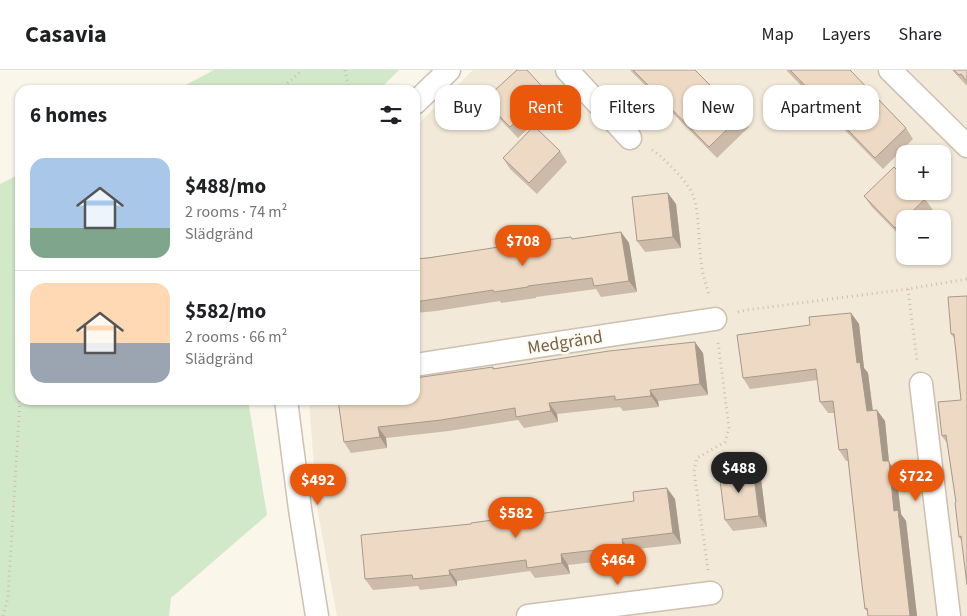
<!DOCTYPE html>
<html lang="en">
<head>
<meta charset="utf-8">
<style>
	:root { --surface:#fff; --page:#f2f2f2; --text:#202124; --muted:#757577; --line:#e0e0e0; --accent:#ea580c }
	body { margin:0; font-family:"Source Sans 3",sans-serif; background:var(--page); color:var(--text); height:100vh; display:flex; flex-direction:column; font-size:19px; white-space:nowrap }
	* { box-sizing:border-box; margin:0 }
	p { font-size:16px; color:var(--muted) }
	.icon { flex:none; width:28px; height:28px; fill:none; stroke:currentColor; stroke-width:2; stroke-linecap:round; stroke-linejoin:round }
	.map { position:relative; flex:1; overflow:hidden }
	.drawer { position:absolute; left:15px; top:15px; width:405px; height:320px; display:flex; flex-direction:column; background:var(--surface); border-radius:15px; box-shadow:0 1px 4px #0004 }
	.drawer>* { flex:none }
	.guide { position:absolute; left:435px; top:15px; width:456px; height:45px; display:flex; gap:10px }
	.buttons { position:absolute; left:896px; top:75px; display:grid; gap:10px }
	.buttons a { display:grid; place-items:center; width:55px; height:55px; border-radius:10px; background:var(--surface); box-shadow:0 1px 4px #0004; font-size:25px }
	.price { position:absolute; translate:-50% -42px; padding:0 11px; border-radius:18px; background:var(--accent); color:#fff; font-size:16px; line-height:32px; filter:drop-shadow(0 1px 2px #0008) }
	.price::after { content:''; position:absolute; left:50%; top:30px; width:15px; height:11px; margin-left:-8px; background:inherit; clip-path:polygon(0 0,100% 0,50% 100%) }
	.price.selected { background:#222; color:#fff }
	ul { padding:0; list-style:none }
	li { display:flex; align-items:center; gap:15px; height:125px; padding:0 15px }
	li+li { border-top:1px solid var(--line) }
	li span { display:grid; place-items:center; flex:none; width:140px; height:100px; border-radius:15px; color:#555 }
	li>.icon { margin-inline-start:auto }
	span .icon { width:60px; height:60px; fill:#fffc; stroke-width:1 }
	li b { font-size:21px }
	h2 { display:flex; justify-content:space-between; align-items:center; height:60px; padding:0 15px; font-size:21px }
	.pill { padding:0 18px; border-radius:15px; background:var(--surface); box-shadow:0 1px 4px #0004; font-size:18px; line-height:45px }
	.pill.selected { background:var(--accent); color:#fff }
	header { display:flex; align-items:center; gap:30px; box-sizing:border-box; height:70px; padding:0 25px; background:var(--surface); border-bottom:1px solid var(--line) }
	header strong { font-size:24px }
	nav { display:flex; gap:28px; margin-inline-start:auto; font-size:18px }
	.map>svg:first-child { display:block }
	.residential { fill:#f2e9d9; fill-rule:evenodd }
	.green { fill:#d1e8c9 }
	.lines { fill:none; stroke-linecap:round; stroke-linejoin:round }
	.street-casing { stroke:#ccc0b0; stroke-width:25 }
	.path { stroke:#d3bea7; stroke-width:3; stroke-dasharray:1 4; stroke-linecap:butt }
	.street { stroke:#fff; stroke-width:22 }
	.wall { fill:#cdbba9 }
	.shaded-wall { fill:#a79989 }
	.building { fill:#eedac4; stroke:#a79989 }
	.labels { text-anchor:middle; stroke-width:5; stroke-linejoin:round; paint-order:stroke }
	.street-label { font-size:18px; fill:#74614f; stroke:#fefaf0 }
</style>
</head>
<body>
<header>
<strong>Casavia</strong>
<nav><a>Map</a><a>Layers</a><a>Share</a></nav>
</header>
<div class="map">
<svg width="967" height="546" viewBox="0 0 967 546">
	<rect width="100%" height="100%" fill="#fbf6ea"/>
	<path class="residential" d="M473 0H967V546H337L317 437 309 330H415V57ZM905 84H942V121H905ZM905 149H942V186H905Z"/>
	<path class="green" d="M214 0H399L379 20H176Z
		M20 104V330H248L267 445 171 528 169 546H0V114Z"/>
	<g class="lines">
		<defs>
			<path id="street" d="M567 0 630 68
				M890 0 967 76
				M415 33 449 0
				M415 295 715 249
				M921 314 949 546
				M286 330 300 439 317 546
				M528 546 711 523"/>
		</defs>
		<use href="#street" class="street-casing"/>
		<path class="path" d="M345 0 349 20
			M280 20 302 0
			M652 80C663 86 689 114 693 125 700 146 698 170 701 191 702 203 706 214 709 225
			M908 219 917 291
			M738 242 746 240 908 219 967 209
			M708 500 694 401 697 388 725 372 729 358 718 272
			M3 546 8 527 20 330"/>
		<use href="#street" class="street"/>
	</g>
	<path class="wall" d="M630 0H695L741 46 749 57 717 88Z
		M786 0H850L906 58 913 69 883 99Z
		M952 0H967V16Z
		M548 23 555 34 518 68 492 41 484 30Z
		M560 81 567 92 537 124 510 99 503 88Z
		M864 126 925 129 933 140 924 149H905V167L903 169 872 137Z
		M676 134 681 178 645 182 637 171Z
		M621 162 629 173 637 222 601 227 596 219 536 227V228L501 233 500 231 436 241 415 243V189L573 169Z
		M967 226 961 470 959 467 956 432 947 373 942 366 961 330 955 269 951 264Z
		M851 243 859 254 864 298 868 303 873 340 885 351 889 392 896 402 901 444 906 451 917 546H868L867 541 865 539 848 391H846L839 380 834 343H828L820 332 818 310 750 319 743 308 810 255Z
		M703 283 708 325 658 331 659 337 623 341 620 337 557 344 558 352 524 358 518 350 449 361 386 368 387 378 351 383 344 372 493 297 494 299Z
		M761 409 767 457 733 461 725 450Z
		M675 429 681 474 629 480 630 488 568 495 570 504 535 508 530 501 457 511V516L420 520 418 516 373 520 365 509 471 454Z"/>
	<path class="shaded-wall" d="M668 123 676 134 681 178 673 167Z
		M621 162 629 173 637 222 629 211Z
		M851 243 859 254 864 298 868 303 874 352 867 341 857 293Z
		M695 272 703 283 708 325 700 314Z
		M650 320 658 331 659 337 651 326Z
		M549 333 557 344 558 352 551 341Z
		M877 340 885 351 889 392 896 402 901 444 906 451 917 546H910L894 441 883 391Z
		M378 357 386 368 387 378 380 367Z
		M753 398 761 409 767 457 759 446Z
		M667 418 675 429 681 474 673 463Z
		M622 469 629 480 630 488 623 477Z
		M561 484 568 495 570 504 562 493Z
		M449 500 457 511V516L450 505Z"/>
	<path class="building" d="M517 0H527L548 23 510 57 484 30Z
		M633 0H695L741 46 709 77Z
		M790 0H850L906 58 875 88Z
		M954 0H967V11L961 4 959 5Z
		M534 56 560 81 529 113 503 88Z
		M894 97 905 108V121H918L925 129 895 158 864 126Z
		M668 123 673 167 637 171 632 127Z
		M621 162 629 211 594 216 592 208 528 216V217L494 222 493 220 415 232V189L428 188 537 171 571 167 572 169Z
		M967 226V515L961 466 959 467 955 433 956 432 946 365 942 366 938 332 961 330 954 264H951L948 227Z
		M851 243 857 293 860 292 867 341 877 340 883 391H889L894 441 898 440 910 546H868L867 538 865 539 860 498 847 379 839 380 833 331 820 332 816 299 743 308 737 265 810 255 809 247Z
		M695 272 700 314 650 320 651 326 615 330V326L549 333 551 341 516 347 515 338 441 350 378 357 380 367 344 372 338 330H415V308L493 297V299L609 281Z
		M753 398 759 446 725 450 719 402Z
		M667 418 673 463 622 469 623 477 561 484 562 493 527 498 526 490 449 500 450 505 413 509 412 505 365 509 361 465 471 454V453L634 431 633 422Z"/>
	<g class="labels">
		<g class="street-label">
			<text transform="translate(565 272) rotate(-9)" y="6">Medgränd</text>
		</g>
	</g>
</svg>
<div class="buttons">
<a>+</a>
<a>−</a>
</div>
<b class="price" style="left:523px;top:197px">$708</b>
<b class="price selected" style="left:739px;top:424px">$488</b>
<b class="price" style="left:916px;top:432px">$722</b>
<b class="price" style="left:318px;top:436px">$492</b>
<b class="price" style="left:516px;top:469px">$582</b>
<b class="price" style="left:618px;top:516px">$464</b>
<div class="guide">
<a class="pill">Buy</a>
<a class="pill selected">Rent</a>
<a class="pill">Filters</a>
<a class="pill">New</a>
<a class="pill">Apartment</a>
</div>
<section class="drawer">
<h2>6 homes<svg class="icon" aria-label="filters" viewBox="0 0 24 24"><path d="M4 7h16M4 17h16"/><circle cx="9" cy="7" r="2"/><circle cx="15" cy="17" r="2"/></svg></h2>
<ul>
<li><span style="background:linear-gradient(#a9c7e8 70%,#7fa58c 0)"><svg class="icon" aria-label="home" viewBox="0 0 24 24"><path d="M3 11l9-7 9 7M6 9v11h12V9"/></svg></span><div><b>$488/mo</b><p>2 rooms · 74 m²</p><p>Slädgränd</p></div></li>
<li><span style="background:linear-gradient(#ffd9b3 60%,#9aa5b1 0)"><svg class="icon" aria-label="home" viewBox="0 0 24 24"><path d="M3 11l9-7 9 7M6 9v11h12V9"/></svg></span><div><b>$582/mo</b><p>2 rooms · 66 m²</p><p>Slädgränd</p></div></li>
</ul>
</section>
</div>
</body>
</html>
